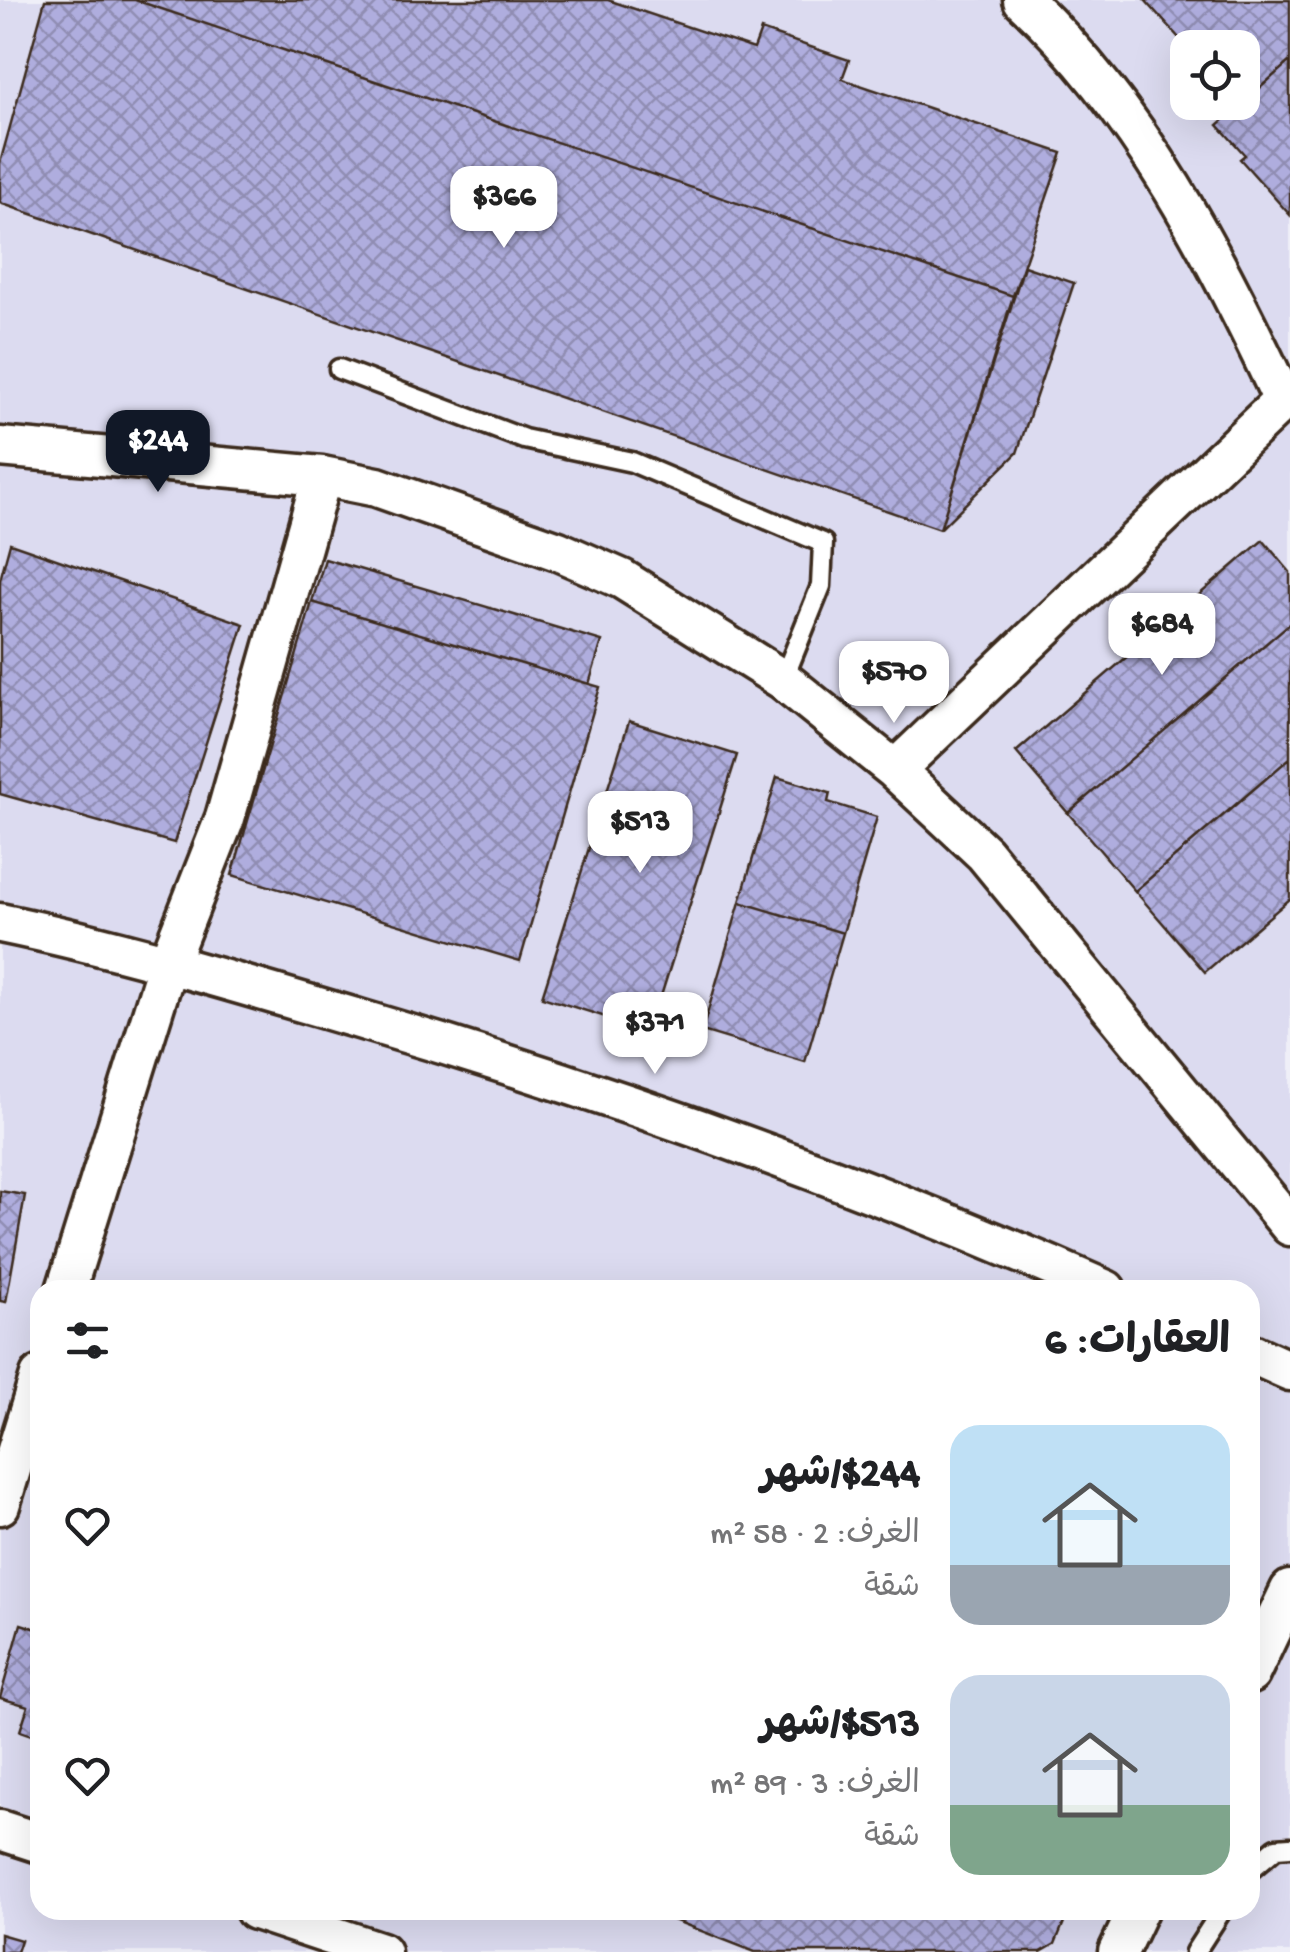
<!DOCTYPE html>
<html lang="ar">
<head>
<meta charset="utf-8">
<style>
	:root { --surface:#fff; --page:#f6f6f6; --text:#202124; --muted:#757577; --accent:#111827 }
	body { margin:0; font-family:"Gochi Hand","Playpen Sans Arabic",sans-serif; background:var(--page); color:var(--text); direction:rtl; height:100vh; display:flex; flex-direction:column; font-size:38px; white-space:nowrap }
	* { box-sizing:border-box; margin:0 }
	p { font-size:32px; color:var(--muted) }
	.icon { flex:none; width:55px; height:55px; fill:none; stroke:currentColor; stroke-width:2; stroke-linecap:round; stroke-linejoin:round }
	.map { position:relative; flex:1; overflow:hidden; direction:ltr }
	.details { position:absolute; left:30px; top:1280px; width:1230px; height:640px; display:flex; flex-direction:column; background:var(--surface); border-radius:30px; box-shadow:0 10px 40px #0002; direction:rtl }
	.details>* { flex:none }
	.buttons { position:absolute; left:1170px; top:30px; display:grid; gap:20px }
	.buttons a { display:grid; place-items:center; width:90px; height:90px; border-radius:20px; background:var(--surface); box-shadow:0 10px 40px #0002; font-size:50px }
	.price { position:absolute; translate:-50% -85px; padding:0 22px; border-radius:20px; background:#fff; color:#222; font-size:32px; line-height:65px; filter:drop-shadow(0 2px 5px #0008) }
	.price::after { content:''; position:absolute; left:50%; top:60px; width:30px; height:22px; margin-left:-15px; background:inherit; clip-path:polygon(0 0,100% 0,50% 100%) }
	.price.active { background:var(--accent); color:#fff }
	ul { padding:0; list-style:none }
	li { display:flex; align-items:center; gap:30px; height:250px; padding:0 30px }
	li span { display:grid; place-items:center; flex:none; width:280px; height:200px; border-radius:30px; color:#555 }
	li>.icon { margin-inline-start:auto }
	span .icon { width:120px; height:120px; fill:#fffc; stroke-width:1 }
	li b { font-size:42px }
	h2 { display:flex; justify-content:space-between; align-items:center; height:120px; padding:0 30px; font-size:42px }
	.map>svg:first-child { display:block }
	.built { fill:#dcdbf0; fill-rule:evenodd }
	.building { fill:url(#building-cross-hatch); stroke:#3b2a1e; stroke-width:2.5 }
	.lines { fill:none; stroke-linecap:round; stroke-linejoin:round }
	.service-casing { stroke:#3b2a1e; stroke-width:25 }
	.minor-casing { stroke:#3b2a1e; stroke-width:45 }
	.service { stroke:#fff; stroke-width:18 }
	.minor { stroke:#fff; stroke-width:38 }
</style>
</head>
<body>
<div class="map">
<svg width="1290" height="1952" viewBox="0 0 1290 1952">
	<defs>
		<pattern id="building-cross-hatch" width="8" height="8" patternUnits="userSpaceOnUse" patternTransform="scale(2.5)"><rect width="8" height="8" fill="#afadde"/><path d="M0 0l8 8M0 8l8-8" fill="none" stroke="#908db3"/></pattern>
	</defs>
	<rect width="100%" height="100%" fill="#efeff8"/>
	<filter id="ink" filterUnits="userSpaceOnUse"><feTurbulence type="fractalNoise" baseFrequency=".01" numOctaves="2"/><feDisplacementMap in="SourceGraphic" scale="20" xChannelSelector="R" yChannelSelector="G"/><feConvolveMatrix kernelMatrix="1 2 1 2 8 2 1 2 1" color-interpolation-filters="sRGB"/></filter>
	<g filter="url(#ink)">
		<path class="built" d="M0 0H1290V1952H0ZM1188 48H1242V102H1188ZM40 1290H1250V1910H40Z"/>
		<path class="building" d="M45 0H135L1013 296 940 529 0 203V163Z
			M135 0H608L754 49 761 30 849 60 842 79 1062 153 1013 296Z
			M1145 0H1290V61L1240 106 1242 48H1188Z
			M1290 61V215L1240 159 1245 155 1218 125Z
			M1024 266 1074 283 1017 453 940 529Z
			M1263 540 1290 572V623L1068 813 1016 752Z
			M10 543 244 624 174 843 0 794V580Z
			M325 559 602 641 589 684 312 602Z
			M312 602 600 687 520 961 232 875Z
			M1290 623V758L1135 891 1068 813Z
			M629 721 737 755 650 1031 542 997Z
			M1290 758V899L1205 972 1135 891Z
			M777 777 830 793 828 802 877 817 843 933 740 902Z
			M740 902 843 933 805 1062 702 1031Z
			M0 1191 25 1195 6 1302 0 1301Z
			M21 1624 40 1630V1738L20 1731 28 1706 0 1698Z
			M648 1910H1069L1055 1944 1041 1952H755Z
			M0 1934 21 1940 17 1952H0Z"/>
		<g class="lines">
			<defs>
				<path id="service" d="M339 369 524 439 632 462 823 543 821 586 783 680
					M1250 1870 1276 1848 1290 1847
					M1195 1952 1222 1910"/>
				<path id="minor" d="M1023 0C1140 109 1216 257 1283 400
					M0 447 322 476 377 487 558 551 622 579 783 680 895 770 984 853 1290 1226
					M895 770 1290 394
					M0 923C122 948 240 984 359 1019 614 1094 863 1183 1106 1290
					M66 1290 168 963 225 818 322 476
					M1250 1353 1290 1371
					M0 1505 40 1376
					M1250 1674 1290 1590
					M0 1830 40 1843
					M255 1910 381 1952
					M1118 1952 1138 1910"/>
			</defs>
			<use href="#service" class="service-casing"/>
			<use href="#minor" class="minor-casing"/>
			<use href="#service" class="service"/>
			<use href="#minor" class="minor"/>
		</g>
	</g>
</svg>
<div class="buttons">
<a><svg class="icon" aria-label="locate" viewBox="0 0 24 24"><circle cx="12" cy="12" r="6"/><path d="M12 2v4M12 18v4M2 12h4M18 12h4"/></svg></a>
</div>
<b class="price" style="left:504px;top:251px">$366</b>
<b class="price active" style="left:158px;top:495px">$244</b>
<b class="price" style="left:1162px;top:678px">$684</b>
<b class="price" style="left:894px;top:726px">$570</b>
<b class="price" style="left:640px;top:876px">$513</b>
<b class="price" style="left:655px;top:1077px">$371</b>
<section class="details">
<h2>العقارات: 6<svg class="icon" aria-label="filters" viewBox="0 0 24 24"><path d="M4 7h16M4 17h16"/><circle cx="9" cy="7" r="2"/><circle cx="15" cy="17" r="2"/></svg></h2>
<ul>
<li><span style="background:linear-gradient(#bfe0f5 70%,#9aa5b1 0)"><svg class="icon" aria-label="home" viewBox="0 0 24 24"><path d="M3 11l9-7 9 7M6 9v11h12V9"/></svg></span><div><b>$244/شهر</b><p>الغرف: 2 · 58 m²</p><p>شقة</p></div><svg class="icon" aria-label="heart" viewBox="0 0 24 24"><path d="M12 20l-8-8c-3-5 5-10 8-4 3-6 11-1 8 4z"/></svg></li>
<li><span style="background:linear-gradient(#c9d6e8 65%,#7fa58c 0)"><svg class="icon" aria-label="home" viewBox="0 0 24 24"><path d="M3 11l9-7 9 7M6 9v11h12V9"/></svg></span><div><b>$513/شهر</b><p>الغرف: 3 · 89 m²</p><p>شقة</p></div><svg class="icon" aria-label="heart" viewBox="0 0 24 24"><path d="M12 20l-8-8c-3-5 5-10 8-4 3-6 11-1 8 4z"/></svg></li>
</ul>
</section>
</div>
</body>
</html>
